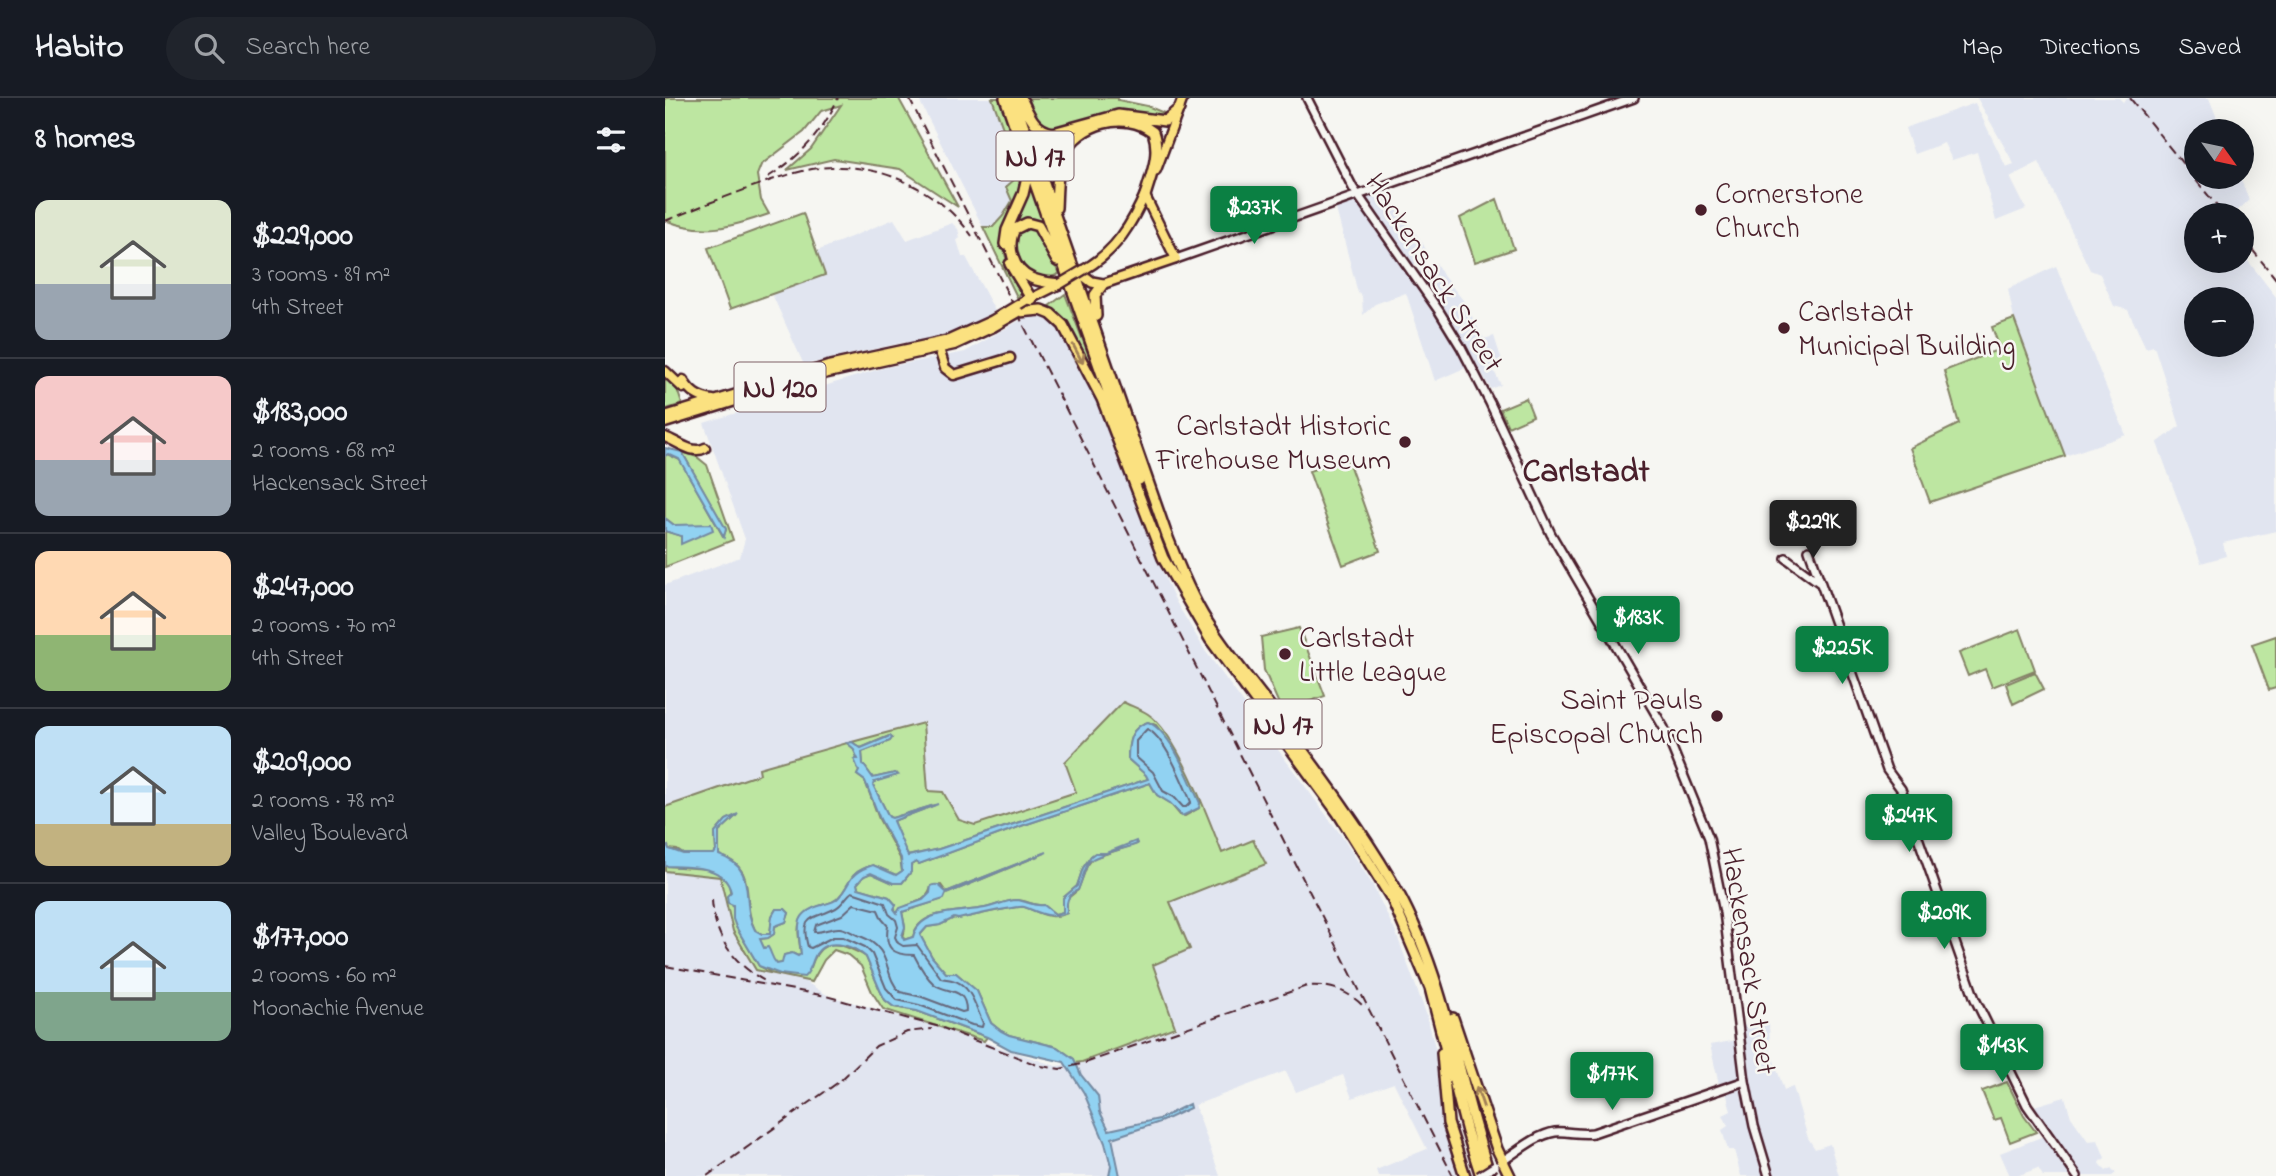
<!DOCTYPE html>
<html lang="en">
<head>
<meta charset="utf-8">
<style>
	:root { --surface:#171b24; --page:#20242c; --text:#f1f3f6; --muted:#9ea1a6; --line:#363941; --accent:#0b8043 }
	body { margin:0; font-family:"Indie Flower",sans-serif; background:var(--page); color:var(--text); height:100vh; display:flex; flex-direction:column; font-size:26px; white-space:nowrap }
	* { box-sizing:border-box; margin:0 }
	p { font-size:23px; color:var(--muted) }
	.icon { flex:none; width:38px; height:38px; fill:none; stroke:currentColor; stroke-width:2; stroke-linecap:round; stroke-linejoin:round }
	.map { position:relative; flex:1; overflow:hidden }
	.details { display:flex; flex-direction:column; background:var(--surface); width:665px }
	.details>* { flex:none }
	.needle { width:46px; rotate:123deg }
	.controls { position:absolute; left:1519px; top:21px; display:grid; gap:14px }
	.controls a { display:grid; place-items:center; width:70px; height:70px; border-radius:50%; background:var(--surface); box-shadow:0 7px 28px #0002; font-size:35px }
	.price { position:absolute; translate:-50% -60px; padding:0 16px; border-radius:7px; background:var(--accent); color:#fff; font-size:23px; line-height:46px; filter:drop-shadow(0 2px 4px #0008) }
	.price::after { content:''; position:absolute; left:50%; top:42px; width:21px; height:16px; margin-left:-10px; background:inherit; clip-path:polygon(0 0,100% 0,50% 100%) }
	.price.selected { background:#222; color:#fff }
	ul { padding:0; list-style:none }
	li { display:flex; align-items:center; gap:21px; height:175px; padding:0 35px }
	li+li { border-top:2px solid var(--line) }
	li span { display:grid; place-items:center; flex:none; width:196px; height:140px; border-radius:14px; color:#555 }
	li>.icon { margin-inline-start:auto }
	span .icon { width:84px; height:84px; fill:#fffc; stroke-width:1 }
	li b { font-size:30px }
	h2 { display:flex; justify-content:space-between; align-items:center; height:84px; padding:0 35px; font-size:30px }
	header { display:flex; align-items:center; gap:42px; box-sizing:border-box; height:98px; padding:0 35px; background:var(--surface); border-bottom:2px solid var(--line) }
	header strong { font-size:33px }
	nav { display:flex; gap:38px; margin-inline-start:auto; font-size:24px }
	.search { width:490px; height:63px; background:var(--page); display:flex; align-items:center; gap:18px; box-sizing:border-box; padding:0 24px; border-radius:38px; color:var(--muted); font-size:26px }
	main { display:flex; flex:1; min-height:0 }
	.map>svg:first-child { display:block }
	.built { fill:#e1e5f0; fill-rule:evenodd }
	.green { fill:#bde6a1; stroke:#848266; stroke-width:2 }
	.water { fill:#91d2f2; stroke:#758aa2; stroke-width:2 }
	.lines { fill:none; stroke-linecap:round; stroke-linejoin:round }
	.shore { stroke:#66677b; stroke-width:2 }
	.secondary-casing { stroke:#4a1f2b; stroke-width:12 }
	.primary-casing { stroke:#4a1f2b; stroke-width:13 }
	.highway-casing { stroke:#4a1f2b; stroke-width:14 }
	.secondary { stroke:#f6f6f2; stroke-width:7 }
	.primary { stroke:#fbe180; stroke-width:8 }
	.highway { stroke:#fbe180; stroke-width:9 }
	.rail { stroke:#4a1f2b; stroke-width:2; stroke-dasharray:10 5; stroke-linecap:butt }
	.secondary-bridge-casing { stroke:#4a1f2b; stroke-width:12; stroke-linecap:butt }
	.primary-bridge-casing { stroke:#4a1f2b; stroke-width:13; stroke-linecap:butt }
	.secondary-bridge { stroke:#f6f6f2; stroke-width:7 }
	.primary-bridge { stroke:#fbe180; stroke-width:8 }
	.oneway { stroke:#a28056 }
	.poi-dot { fill:#4a1f2b; stroke:#f6f6f2; stroke-width:2.5 }
	.labels { text-anchor:middle; stroke-width:5; stroke-linejoin:round; paint-order:stroke }
	.shield { fill:#f6f6f2; stroke:#7e6067; stroke-width:2 }
	.shield-label { font-size:28px; font-weight:bold; fill:#4a1f2b }
	.poi-label { font-size:30px; fill:#4a1f2b; stroke:#f6f6f2; text-anchor:start }
	.street-label { font-size:30px; fill:#4a1f2b; stroke:#f6f6f2 }
	.quarter-label { font-size:33px; font-weight:bold; fill:#4a1f2b; stroke:#f6f6f2 }
</style>
</head>
<body>
<header>
<strong>Habito</strong>
<div class="search"><svg class="icon" aria-label="search" viewBox="0 0 24 24"><circle cx="10" cy="10" r="6"/><path d="M15 15l6 6"/></svg>Search here</div>
<nav><a>Map</a><a>Directions</a><a>Saved</a></nav>
</header>
<main>
<section class="details">
<h2>8 homes<svg class="icon" aria-label="filters" viewBox="0 0 24 24"><path d="M4 7h16M4 17h16"/><circle cx="9" cy="7" r="2"/><circle cx="15" cy="17" r="2"/></svg></h2>
<ul>
<li><span style="background:linear-gradient(#dfe7d0 60%,#9aa5b1 0)"><svg class="icon" aria-label="home" viewBox="0 0 24 24"><path d="M3 11l9-7 9 7M6 9v11h12V9"/></svg></span><div><b>$229,000</b><p>3 rooms · 89 m²</p><p>4th Street</p></div></li>
<li><span style="background:linear-gradient(#f6c9c9 60%,#9aa5b1 0)"><svg class="icon" aria-label="home" viewBox="0 0 24 24"><path d="M3 11l9-7 9 7M6 9v11h12V9"/></svg></span><div><b>$183,000</b><p>2 rooms · 68 m²</p><p>Hackensack Street</p></div></li>
<li><span style="background:linear-gradient(#ffd9b3 60%,#8fb573 0)"><svg class="icon" aria-label="home" viewBox="0 0 24 24"><path d="M3 11l9-7 9 7M6 9v11h12V9"/></svg></span><div><b>$247,000</b><p>2 rooms · 70 m²</p><p>4th Street</p></div></li>
<li><span style="background:linear-gradient(#bfe0f5 70%,#c2b280 0)"><svg class="icon" aria-label="home" viewBox="0 0 24 24"><path d="M3 11l9-7 9 7M6 9v11h12V9"/></svg></span><div><b>$209,000</b><p>2 rooms · 78 m²</p><p>Valley Boulevard</p></div></li>
<li><span style="background:linear-gradient(#bfe0f5 65%,#7fa58c 0)"><svg class="icon" aria-label="home" viewBox="0 0 24 24"><path d="M3 11l9-7 9 7M6 9v11h12V9"/></svg></span><div><b>$177,000</b><p>2 rooms · 60 m²</p><p>Moonachie Avenue</p></div></li>
</ul>
</section>
<div class="map">
<svg width="1611" height="1078" viewBox="0 0 1611 1078">
	<rect width="100%" height="100%" fill="#f6f6f2"/>
	<filter id="ink" filterUnits="userSpaceOnUse"><feTurbulence type="fractalNoise" baseFrequency=".0143" numOctaves="2"/><feDisplacementMap in="SourceGraphic" scale="14" xChannelSelector="R" yChannelSelector="G"/><feConvolveMatrix kernelMatrix="1 2 1 2 8 2 1 2 1" color-interpolation-filters="sRGB"/></filter>
	<g filter="url(#ink)">
		<path class="built" d="M253 0H327L351 66 347 103 338 118 328 129H318Z
			M1312 0H1454L1458 4 1463 0H1544L1557 33H1531V79H1575L1584 102 1568 117H1531V163H1577V155L1611 199V433L1558 445 1561 458 1536 465 1492 345 1515 328 1489 248 1481 250 1463 212 1449 208 1435 176 1425 172 1374 64 1345 79 1361 111 1331 123 1312 54 1287 62 1279 45 1249 56 1240 30 1310 5 1341 69 1349 66ZM1531 201H1577V247H1531Z
			M720 93 727 109 733 112 757 144 764 158 748 167 752 175 771 165 779 179 798 202 819 241 829 238 837 263 826 267 836 287 826 291 811 265 770 283 741 195 710 206 698 217 697 198 693 195 671 111 683 104Z
			M229 121 242 142 287 125 293 131 295 140 292 142 297 159H301L330 213 302 231 273 241 236 245 139 267 107 196 160 177 152 153Z
			M1391 168 1461 337 1400 358 1349 221 1343 191Z
			M371 213H377L391 224 434 303 491 460 511 504 541 554 676 737 707 786 731 835 762 918 773 961 792 1078H713L711 1072 762 1051 729 985 687 1000 678 977 631 994 621 973 530 1007 555 1078H0V773L55 779 68 833 91 872 139 883 164 898 263 925 391 968 417 964 510 930 488 867 525 851 505 804 602 766 589 741 557 754 538 704 503 638 484 617 458 604 400 664 411 693 310 726 294 721 278 694 263 693 258 625 95 670 96 675 0 709V487L75 459 80 441 39 325 218 270 300 254Z
			M1104 926 1105 951 1119 992 1128 989 1143 1040 1150 1051 1165 1046 1174 1078H1076L1069 1052H1063L1057 1032 1063 1028 1058 1017 1066 1013 1059 986 1054 987 1045 947 1078 941V928Z
			M1400 999 1406 1019 1423 1043 1433 1042 1440 1060 1434 1064 1441 1073 1446 1070 1451 1075 1447 1078H1378L1373 1070 1352 1078H1345L1335 1055 1389 1034 1369 1008Z"/>
		<path class="green" d="M0 0H236L234 1 293 109 235 71 169 61 122 72 146 51 176 7 156 13 139 34 96 67 92 77 96 102 104 116C66 129 39 138 0 122Z
			M327 0H335L358 74C359 86 355 94 350 106 334 146 334 153 357 190L353 201 318 129H328L338 118 347 103 341 89 351 80V66Z
			M364 0H453V2L482 8 499 15 510 12 503 20C490 21 479 14 465 13 441 13 398 40 379 29 369 24 367 9 364 0Z
			M369 28C383 45 401 36 420 31L410 39 388 86Z
			M366 89 380 129C368 120 362 121 349 128Z
			M832 101 849 151 810 164 795 120Z
			M138 115 160 177 65 211 43 150Z
			M367 129 376 134 394 176C366 191 340 153 357 130Z
			M400 196 434 284 401 224 384 208Z
			M1349 221 1400 358 1265 404 1245 350 1294 326 1279 273 1335 251 1327 229Z
			M0 277 10 285 17 306 2 311 0 310Z
			M861 300 868 318 843 329 835 311Z
			M17 354 32 359 42 367 68 442 0 469V433L16 438V445L19 428 9 427 0 420V358L2 356 15 362 58 438 61 432Z
			M682 360 715 453 678 467 644 373Z
			M634 530 660 598 617 613 599 572 596 539Z
			M1355 531 1370 572 1327 589 1320 571 1303 578 1294 555Z
			M1611 538V590L1604 592 1587 546Z
			M1370 574 1379 591 1348 606 1341 586Z
			M458 604C466 608 475 611 483 616 512 635 544 721 557 755L588 742 601 766 505 804 525 851 488 867 510 929 417 964 410 965 409 961 392 949 344 937 336 933 326 925 312 893 291 875H281L267 859 255 837 262 829 275 827 289 820 293 821C304 819 353 807 360 809 373 814 387 823 402 815V801L413 792 422 768 428 760 472 746 471 744 441 756 431 755 426 758 418 770 412 788 398 800 399 814 390 816 379 807C369 809 362 802 352 802 342 802 330 808 320 810 297 815 254 810 248 839L238 842 240 829 237 814 278 801 281 796 380 755 281 794 276 787 266 788C263 808 241 802 232 815L229 810 231 807 224 799 193 790 192 786 199 778 206 775 228 785H237L246 774V767L251 764 254 766 359 727 485 685 492 697 505 705 515 717 520 718 534 710 535 705 503 643 491 627 483 624C465 629 463 645 463 661L481 677 483 681 274 751 242 758 228 723 270 707 227 720 224 719 208 687 209 684 232 676 230 675 208 680 198 666 197 654 225 643 227 640 224 638 196 650 187 644 258 625 263 693 278 694 294 722 310 727 411 694 400 664Z
			M182 645 188 650 193 661 190 662 194 674 192 677 200 683 214 721 235 760 237 773 231 777 208 767C180 776 188 785 172 801 167 805 163 805 157 807 127 817 133 832 136 856L133 858 127 855 119 857 118 865 112 866 105 859 103 850H99L94 841 103 840 109 836 110 828 121 824 124 815 120 811H111L107 818 105 836H97L90 832C75 803 95 770 54 757V734L72 717 61 722 50 735 51 753 49 756H18L12 752 4 751 3 748 0 749V709L95 676 94 670Z
			M0 768 43 771 55 776 64 786 71 829 94 868 104 873 146 869C153 846 165 842 186 851 192 854 196 855 201 859L215 892 220 902 229 909 252 913 322 939 319 943 218 911 207 894 196 868 183 857 169 852 159 862 147 884 91 872 68 833 55 779 0 773Z
			M1342 984 1359 1018 1371 1034 1345 1044 1336 1020 1329 1022 1317 993Z"/>
		<path class="water" d="M0 350 17 354 61 431 59 439 14 361 3 356 0 358Z
			M0 420 9 427 46 426 48 432 16 446V438L0 433Z
			M483 624C507 634 524 682 535 705L534 710 517 718 505 705 492 697 485 685 359 727 254 766 251 764 246 767V774L237 785H228L206 775 199 778 192 786 193 790 224 799 231 807 229 811 232 815 235 810 258 802 265 795 266 788C275 784 275 790 281 794L382 754 281 796 279 801 237 814 240 829 237 838 239 842 248 839C255 810 297 815 320 810 330 808 342 802 352 802 362 803 369 809 379 807L390 816 398 814V800L412 788 418 770 426 758 430 755H441L471 743 472 746C461 751 430 756 424 764 419 772 417 783 413 792 402 797 401 804 402 815 386 822 374 814 359 809 353 807 303 819 293 821L289 820 275 827 262 829 255 837 267 859 281 875H291L312 893 326 925 336 933 344 937 392 949 409 961 416 977 433 998 435 1014 444 1032 494 1021 524 1006 525 1010 495 1024 447 1040 455 1078H444L446 1068 440 1045 419 995 399 964 346 952 322 939 252 913 229 909 220 902 215 892 201 859C188 847 160 838 150 858 146 866 146 873 139 879L115 876 94 868 71 829 68 821V807L63 805 62 798 66 794C59 766 24 769 0 768V749L3 748 4 751 18 756H49L51 753 50 735 61 722 73 716 54 734V757C95 771 74 803 90 832L97 836H105L107 818 111 811H120L124 815 121 824 110 828 109 836 103 840 95 841 99 850 103 849C107 855 106 860 112 866L117 865 119 857 127 855 133 858 136 856C134 833 126 815 157 807 163 805 167 805 172 801 188 785 180 776 208 767L231 777 237 773 236 760 215 721 200 683 192 677 194 673 189 661H193L188 650 182 645 187 644 196 650 225 638 227 640 225 643 197 654 198 666 208 680 230 675 233 677 209 684 208 687 224 719 227 720 273 706 228 723 243 758 274 751 483 681 481 677 463 661C463 645 465 629 483 624Z"/>
		<g class="lines">
			<path class="shore" d="M482 631C500 639 518 685 526 704L521 709H518L509 699 498 693 488 674 471 659V643Z
				M187 794 220 805 224 816 231 822 233 829 230 839 233 845 238 848 252 847 276 880C279 881 283 881 287 882 306 886 311 910 318 925L317 929 307 927 254 907 232 902 221 890 207 856 200 849 178 839H168L146 850 143 849C134 815 149 822 171 810 178 806 181 798 187 794Z
				M189 806 213 812 217 821 223 828C219 851 228 857 249 857 254 867 260 878 269 886 281 896 301 888 301 913L297 914 257 899 235 894C217 876 229 851 195 838 188 836 183 831 175 830 166 829 157 835 149 834L151 827 177 817Z"/>
			<defs>
				<path id="secondary" d="M642 0 688 90 774 213 796 249 825 305 886 436 999 630 1044 740 1059 814 1080 983 1089 1028 1104 1078
					M511 161 969 0
					M1144 452 1222 672 1236 691 1310 901 1362 1007 1412 1078
					M1121 460 1155 485
					M836 1064C852 1054 871 1037 890 1034 903 1033 915 1037 928 1035L1080 983"/>
				<path id="primary" d="M491 72 518 0
					M420 171C451 153 467 126 481 94
					M438 186 511 161 480 98
					M363 202 395 186
					M274 251 280 270 289 277 345 260
					M0 273 18 290
					M18 282C25 294 33 300 48 302
					M0 318 163 268 284 242 326 223
					M0 325 154 277 289 247 328 229
					M0 339C13 344 28 357 40 350"/>
				<path id="highway" d="M340 0 474 382
					M349 0 501 435C512 463 523 491 538 517 557 549 582 578 604 607 646 664 689 720 726 782 780 873 792 979 825 1078
					M356 0C364 16 369 32 388 35L453 17 500 23 514 11
					M391 110C392 93 391 73 399 56 414 25 460 12 488 34 496 56 486 77 480 98
					M340 146 342 132 358 96 364 70
					M392 163 373 128 362 125 350 131C341 148 348 172 366 180 374 184 385 185 394 186
					M345 166 367 202
					M410 171 427 184 438 186
					M354 214 376 212 386 216 398 227 437 301 498 460 545 541 673 715 727 801 765 890 802 1034 816 1078
					M431 218 430 197 438 186
					M788 920 832 1051 845 1078
					M777 955 783 1025 800 1078"/>
			</defs>
			<use href="#secondary" class="secondary-casing"/>
			<use href="#primary" class="primary-casing"/>
			<use href="#highway" class="highway-casing"/>
			<use href="#secondary" class="secondary"/>
			<use href="#primary" class="primary"/>
			<use href="#highway" class="highway"/>
			<path class="rail" d="M244 0 788 1078
				M1465 0 1559 117
				M103 79C134 60 158 34 173 0
				M44 105C78 93 112 78 147 71 208 61 271 88 307 138
				M0 123 52 102
				M1577 139 1611 181
				M47 802C49 838 68 866 100 883
				M0 868 161 898 210 912 275 929 375 968 395 971 420 965 642 888C665 886 684 893 700 910
				M42 1078 175 983 211 948 242 934 267 931"/>
			<defs>
				<path id="secondary-bridge" d="M814 1078 830 1068"/>
				<path id="primary-bridge" d="M395 186 420 171
					M326 223 361 202
					M328 229 354 214"/>
			</defs>
			<use href="#secondary-bridge" class="secondary-bridge-casing"/>
			<use href="#primary-bridge" class="primary-bridge-casing"/>
			<use href="#secondary-bridge" class="secondary-bridge"/>
			<use href="#primary-bridge" class="primary-bridge"/>
		</g>
		<defs><path id="oneway-shaft" d="M-6 0H5M1.5-3L5.5 0L1.5 3" fill="none" stroke-width="1.6" stroke-linecap="round" stroke-linejoin="round" transform="scale(1.75)"/></defs>
		<g class="oneway">
			<use href="#oneway-shaft" transform="translate(413 256) rotate(62)"/>
			<use href="#oneway-shaft" transform="translate(815 999) rotate(-109)"/>
		</g>
	</g>
	<g class="poi-dot">
		<circle cx="1036" cy="112" r="7"/>
		<circle cx="1119" cy="230" r="7"/>
		<circle cx="740" cy="344" r="7"/>
		<circle cx="620" cy="556" r="7"/>
		<circle cx="1052" cy="618" r="7"/>
	</g>
	<g class="labels">
		<g class="shield">
			<rect x="331.5" y="33.5" width="77" height="49" rx="5"/>
			<rect x="69.5" y="264.5" width="91" height="49" rx="5"/>
			<rect x="579.5" y="601.5" width="77" height="49" rx="5"/>
		</g>
		<g class="shield-label">
			<text x="370" y="68">NJ 17</text>
			<text x="115" y="299">NJ 120</text>
			<text x="618" y="636">NJ 17</text>
		</g>
		<g class="poi-label">
			<text x="1050" y="105">Cornerstone<tspan x="1050" dy="34">Church</tspan></text>
			<text x="1133" y="223">Carlstadt<tspan x="1133" dy="34">Municipal Building</tspan></text>
			<text x="726" y="337" text-anchor="end">Carlstadt Historic<tspan x="726" dy="34">Firehouse Museum</tspan></text>
			<text x="634" y="549">Carlstadt<tspan x="634" dy="34">Little League</tspan></text>
			<text x="1038" y="611" text-anchor="end">Saint Pauls<tspan x="1038" dy="34">Episcopal Church</tspan></text>
		</g>
		<g class="street-label">
			<text transform="translate(770 174) rotate(57)" y="10">Hackensack Street</text>
			<text transform="translate(1085 863) rotate(81)" y="10">Hackensack Street</text>
		</g>
		<g class="quarter-label">
			<text x="921" y="383">Carlstadt</text>
		</g>
	</g>
</svg>
<div class="controls">
<a><svg class="needle" viewBox="-14 -14 28 28"><path d="M0-13l5 13h-10z" fill="#e53935"/><path d="M0 13l5-13h-10z" fill="#9ea1a6"/></svg></a>
<a>+</a>
<a>−</a>
</div>
<b class="price" style="left:589px;top:148px">$237K</b>
<b class="price selected" style="left:1148px;top:462px">$229K</b>
<b class="price" style="left:973px;top:558px">$183K</b>
<b class="price" style="left:1177px;top:588px">$225K</b>
<b class="price" style="left:1244px;top:756px">$247K</b>
<b class="price" style="left:1279px;top:853px">$209K</b>
<b class="price" style="left:1337px;top:986px">$143K</b>
<b class="price" style="left:947px;top:1014px">$177K</b>
</div>
</main>
</body>
</html>
